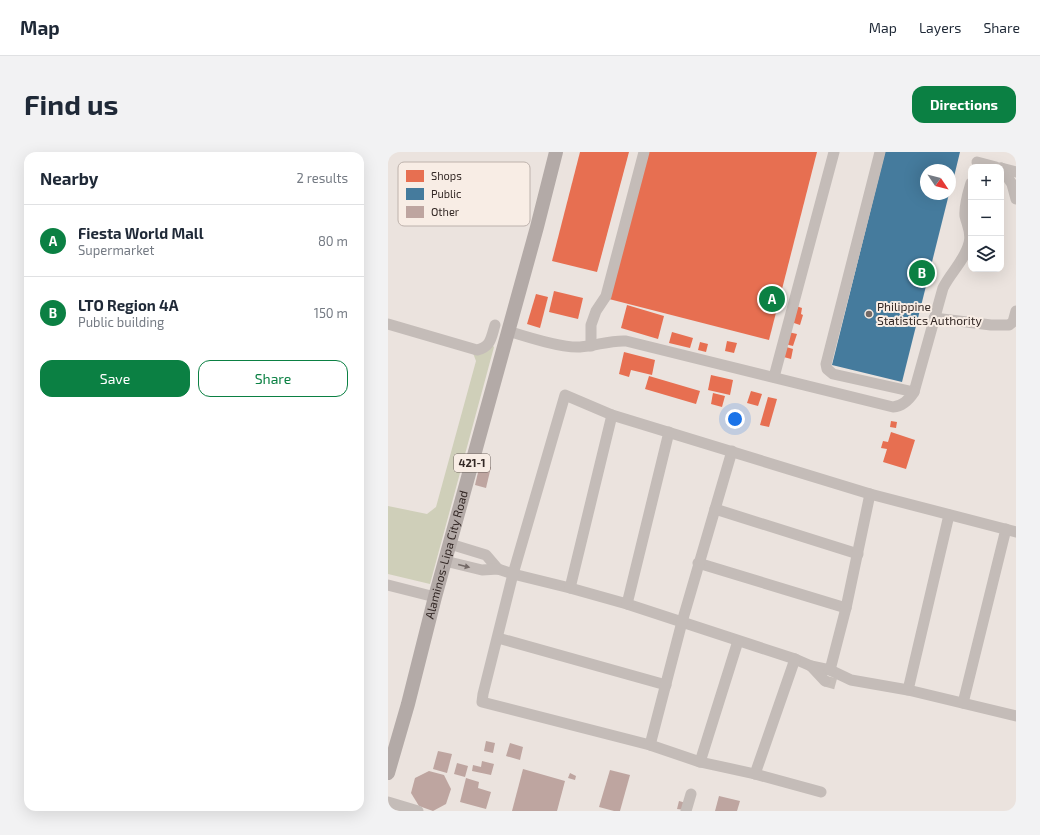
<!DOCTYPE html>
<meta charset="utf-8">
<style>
:root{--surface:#fff;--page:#f2f2f3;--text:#1f2937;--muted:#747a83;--line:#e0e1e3;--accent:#0b8043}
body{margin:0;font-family:"Exo 2",sans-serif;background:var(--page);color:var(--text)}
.controls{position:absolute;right:12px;top:12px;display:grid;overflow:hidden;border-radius:8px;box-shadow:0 4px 16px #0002}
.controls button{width:36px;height:36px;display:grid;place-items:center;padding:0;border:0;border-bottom:1px solid var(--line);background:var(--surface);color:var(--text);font:20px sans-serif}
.compass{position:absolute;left:532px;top:12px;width:36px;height:36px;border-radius:50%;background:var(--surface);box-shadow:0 4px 16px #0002;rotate:125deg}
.you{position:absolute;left:347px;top:267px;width:14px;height:14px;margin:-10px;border:3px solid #fff;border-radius:50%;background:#1a73e8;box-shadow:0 0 0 6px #1a73e833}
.badge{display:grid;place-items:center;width:26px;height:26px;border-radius:50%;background:var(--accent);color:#fff;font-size:13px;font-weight:700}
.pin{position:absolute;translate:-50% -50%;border:2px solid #fff;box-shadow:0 1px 4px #0006}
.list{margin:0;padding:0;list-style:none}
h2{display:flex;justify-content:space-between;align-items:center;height:52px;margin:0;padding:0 16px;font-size:17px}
h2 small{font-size:13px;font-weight:400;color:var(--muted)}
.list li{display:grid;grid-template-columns:26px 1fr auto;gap:12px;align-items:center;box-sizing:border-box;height:72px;padding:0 16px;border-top:1px solid var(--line)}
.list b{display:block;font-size:15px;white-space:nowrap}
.list p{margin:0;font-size:13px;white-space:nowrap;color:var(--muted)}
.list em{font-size:13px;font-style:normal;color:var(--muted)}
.actions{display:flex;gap:8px;padding:12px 16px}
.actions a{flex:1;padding:9px 0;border:1px solid var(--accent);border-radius:12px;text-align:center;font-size:14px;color:var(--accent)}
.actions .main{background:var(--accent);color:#fff}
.icon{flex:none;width:22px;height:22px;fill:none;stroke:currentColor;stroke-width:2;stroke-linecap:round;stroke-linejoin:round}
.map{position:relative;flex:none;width:628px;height:659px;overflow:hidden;border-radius:12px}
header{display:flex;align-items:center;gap:24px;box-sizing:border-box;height:56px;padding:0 20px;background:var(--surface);border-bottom:1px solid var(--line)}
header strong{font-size:19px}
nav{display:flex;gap:22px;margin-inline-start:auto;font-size:14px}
.intro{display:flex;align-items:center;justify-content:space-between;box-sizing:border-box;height:96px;padding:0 24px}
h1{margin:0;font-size:28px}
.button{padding:10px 18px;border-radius:12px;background:var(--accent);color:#fff;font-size:14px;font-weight:700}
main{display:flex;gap:24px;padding:0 24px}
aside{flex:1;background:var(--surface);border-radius:12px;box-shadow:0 4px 16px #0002}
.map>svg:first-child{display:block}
.green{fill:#cfcfb9}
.shops{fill:#e76f51}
.public{fill:#457b9d}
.building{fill:#bea5a0}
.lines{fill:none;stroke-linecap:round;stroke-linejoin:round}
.minor-tunnel{stroke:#c6beb9;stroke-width:11;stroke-dasharray:11 5.5;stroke-linecap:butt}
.minor{stroke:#c4bcb8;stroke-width:11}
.major{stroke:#b3aaa7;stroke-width:14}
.oneway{fill:#756b68}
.poi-dot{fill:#746a66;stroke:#f8ede5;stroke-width:1.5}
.labels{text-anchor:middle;stroke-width:4;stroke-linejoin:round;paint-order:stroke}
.shield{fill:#f8ede5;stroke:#6f645f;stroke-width:1}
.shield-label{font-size:11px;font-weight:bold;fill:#342926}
.poi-label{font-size:12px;fill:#342926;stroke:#f8ede5;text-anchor:start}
.street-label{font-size:12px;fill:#342926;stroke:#f8ede5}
.key{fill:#f8ede5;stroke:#bdb2ac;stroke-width:1}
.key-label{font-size:11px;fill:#342926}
</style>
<header>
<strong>Map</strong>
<nav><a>Map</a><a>Layers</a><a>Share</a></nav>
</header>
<div class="intro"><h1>Find us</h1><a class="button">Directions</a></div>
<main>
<aside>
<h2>Nearby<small>2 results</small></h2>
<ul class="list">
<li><span class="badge">A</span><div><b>Fiesta World Mall</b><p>Supermarket</p></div><em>80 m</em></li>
<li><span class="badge">B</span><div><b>LTO Region 4A</b><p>Public building</p></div><em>150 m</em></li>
</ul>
<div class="actions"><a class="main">Save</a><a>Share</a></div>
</aside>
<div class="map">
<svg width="628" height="659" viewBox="0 0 628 659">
<rect width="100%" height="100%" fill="#ebe3de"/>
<!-- green -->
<polygon class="green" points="104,193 106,195 42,432 0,422 0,354 39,362 48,355 88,209 85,201"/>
<!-- shops -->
<g class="shops">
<polygon points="192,0 241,0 209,120 164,109"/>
<polygon points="259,0 429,0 381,188 221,147"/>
<polygon points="166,139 195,146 190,167 161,160"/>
<polygon points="148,142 160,145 152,176 139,172"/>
<polygon points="239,153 276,164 270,187 233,176"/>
<polygon points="408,154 414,156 413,162 415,163 412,173 403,170"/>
<polygon points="284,180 305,186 302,196 281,191"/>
<polygon points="400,180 409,182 405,194 397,192"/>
<polygon points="339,189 349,191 346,201 337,199"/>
<polygon points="312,190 320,192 318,200 310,198"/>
<polygon points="395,194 405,197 403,207 392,204"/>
<polygon points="236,200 267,208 264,223 243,218 241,225 231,222"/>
<polygon points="323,223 345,228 342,243 320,238"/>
<polygon points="261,224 312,239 308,252 257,237"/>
<polygon points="363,239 374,242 370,254 359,251"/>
<polygon points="325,241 337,244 334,255 323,252"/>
<polygon points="380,245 389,247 381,275 372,273"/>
<polygon points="503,269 509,270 508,276 502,275"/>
<polygon points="503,280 527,288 518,317 495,310 499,297 493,296 495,289 500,290"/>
</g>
<!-- public -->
<polygon class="public" points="497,0 572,0 563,37 562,18 538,18 538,42 561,42 514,230 444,213"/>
<!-- building -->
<g class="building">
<polygon points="92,312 103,315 98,336 87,333"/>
<polygon points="98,589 107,591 105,601 96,599"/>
<polygon points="122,591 135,595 132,608 118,604"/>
<polygon points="50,599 64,602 59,621 45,617"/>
<polygon points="94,609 106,612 103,623 84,619 85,613 93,615"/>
<polygon points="69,611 80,614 77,625 66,622"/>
<polygon points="135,617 177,629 169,659 124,659"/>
<polygon points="222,618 242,623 232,659 226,659 211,655"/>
<polygon points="41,619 56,623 63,637 58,652 45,659 31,654 23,641 27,626"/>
<polygon points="182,621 188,624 187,628 180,626"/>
<polygon points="78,626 91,630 90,636 103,640 98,657 72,650"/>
<polygon points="331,644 352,649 349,659 327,659"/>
<polygon points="291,649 298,651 297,658 289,657"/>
</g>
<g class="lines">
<!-- minor-tunnel -->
<polyline class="minor-tunnel" points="437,529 448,532"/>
<!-- minor -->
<g class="minor">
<path d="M 492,0 L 438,212 L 439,217 L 445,222 L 526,240 L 555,136 C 563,120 577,108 581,91 C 584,81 579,73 577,64 C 576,53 580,41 583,31"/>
<polyline points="589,10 608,15"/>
<polyline points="613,16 624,32 628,47"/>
<polyline points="613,16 628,20"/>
<polyline points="546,166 603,173 621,173 625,170 628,159"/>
<path d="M 0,172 L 89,198 C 103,195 103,186 107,173"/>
<path d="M 120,179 C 139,185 173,196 192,195 C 208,194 222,188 238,189 L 505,255 C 515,254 521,248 526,240"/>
<polyline points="203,194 203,173 208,159 218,144 256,0"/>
<polyline points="386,225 446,0"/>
<polyline points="327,357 470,402"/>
<polyline points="62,392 98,403 110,417"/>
<polyline points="57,409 94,418 110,417 125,422 182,436 239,452 407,507 423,514 442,518 463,528 520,538 628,564"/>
<polyline points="310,411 458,456"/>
<polyline points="0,433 47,445"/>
<polyline points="182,436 224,263"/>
<polyline points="239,452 281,280"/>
<polyline points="110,486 278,533"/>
<polyline points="423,514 437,529"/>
<polyline points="442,518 458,456 482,342"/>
<polyline points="520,538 561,363"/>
<polyline points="575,551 618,377"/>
<polyline points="262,593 294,470 344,299"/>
<polyline points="312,610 350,489"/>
<polyline points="367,622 407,507"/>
<polyline points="433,640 367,622 312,610 262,593 94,550 95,542 125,422 177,243 224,263 482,342 628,380"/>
<polyline points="0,650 30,659"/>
<polyline points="298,659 303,642"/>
</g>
<!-- major -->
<path class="major" id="s1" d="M 0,621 L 20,552 L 47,445 L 149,75 L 168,0"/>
</g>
<!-- one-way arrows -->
<defs><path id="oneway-solid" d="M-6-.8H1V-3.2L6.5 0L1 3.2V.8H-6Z"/></defs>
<use class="oneway" href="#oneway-solid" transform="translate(76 414) rotate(14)"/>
<!-- markers -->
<circle class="poi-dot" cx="481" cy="162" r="4"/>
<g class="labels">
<!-- shield labels -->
<rect class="shield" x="66" y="302" width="36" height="18" rx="3"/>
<g class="shield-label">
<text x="84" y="315">421-1</text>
</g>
<!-- poi labels -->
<g class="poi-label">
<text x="489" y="159">Philippine<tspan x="489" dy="14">Statistics Authority</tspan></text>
</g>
<!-- street labels -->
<g class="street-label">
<text dy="4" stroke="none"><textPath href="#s1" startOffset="226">Alaminos-Lipa City Road</textPath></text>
</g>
</g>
<!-- legend -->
<rect x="10" y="10" width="132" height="64" rx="6" class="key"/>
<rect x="18" y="18" width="18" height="12" fill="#e76f51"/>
<rect x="18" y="36" width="18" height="12" fill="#457b9d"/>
<rect x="18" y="54" width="18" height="12" fill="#bea5a0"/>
<g class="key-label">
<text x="43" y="28">Shops</text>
<text x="43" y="46">Public</text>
<text x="43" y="64">Other</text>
</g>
</svg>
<div class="controls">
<button>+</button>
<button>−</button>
<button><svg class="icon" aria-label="layers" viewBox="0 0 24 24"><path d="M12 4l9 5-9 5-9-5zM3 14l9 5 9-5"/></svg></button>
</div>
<svg class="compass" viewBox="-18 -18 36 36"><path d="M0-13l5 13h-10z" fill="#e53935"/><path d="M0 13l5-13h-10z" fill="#747a83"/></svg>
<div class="you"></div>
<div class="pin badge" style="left:384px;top:147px">A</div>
<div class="pin badge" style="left:534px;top:121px">B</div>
</div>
</main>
